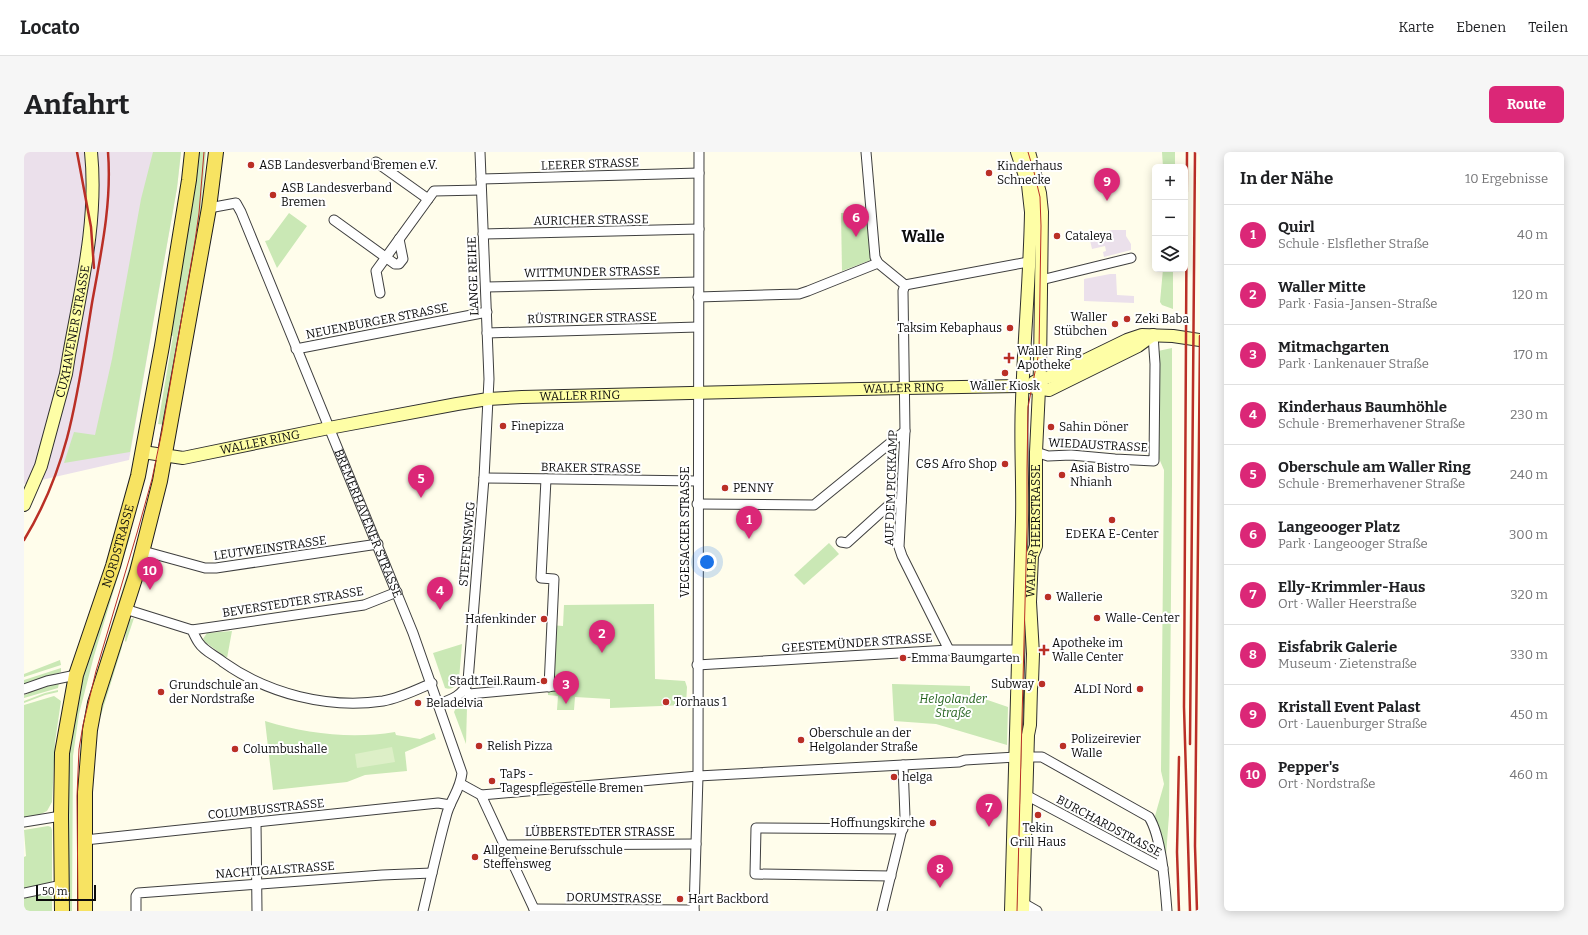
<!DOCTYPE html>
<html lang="de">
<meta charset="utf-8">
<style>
:root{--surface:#fff;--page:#f6f6f6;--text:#202124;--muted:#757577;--line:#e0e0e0;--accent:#db2777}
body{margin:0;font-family:Bitter,serif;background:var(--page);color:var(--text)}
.controls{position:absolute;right:12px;top:12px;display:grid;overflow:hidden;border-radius:6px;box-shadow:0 2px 10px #0003}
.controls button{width:36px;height:36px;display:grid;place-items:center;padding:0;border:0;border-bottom:1px solid var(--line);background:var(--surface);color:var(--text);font:20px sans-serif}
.scale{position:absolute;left:12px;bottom:10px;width:60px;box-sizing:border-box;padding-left:4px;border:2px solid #0c0c0c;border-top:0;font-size:11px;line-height:14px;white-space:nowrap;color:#0c0c0c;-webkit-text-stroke:3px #fff;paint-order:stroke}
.you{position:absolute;left:683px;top:410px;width:14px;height:14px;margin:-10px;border:3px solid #fff;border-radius:50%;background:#1a73e8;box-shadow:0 0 0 6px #1a73e833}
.badge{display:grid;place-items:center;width:26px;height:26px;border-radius:50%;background:var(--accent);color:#fff;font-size:13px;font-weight:700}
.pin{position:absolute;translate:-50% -33px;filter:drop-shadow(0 1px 2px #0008)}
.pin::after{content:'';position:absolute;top:21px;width:14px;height:12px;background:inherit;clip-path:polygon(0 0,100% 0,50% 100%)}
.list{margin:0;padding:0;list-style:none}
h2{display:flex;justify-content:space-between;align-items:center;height:52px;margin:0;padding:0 16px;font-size:17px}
h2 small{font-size:13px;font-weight:400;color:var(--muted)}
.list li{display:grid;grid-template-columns:26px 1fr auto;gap:12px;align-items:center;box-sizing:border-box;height:60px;padding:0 16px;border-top:1px solid var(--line)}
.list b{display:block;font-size:15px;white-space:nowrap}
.list p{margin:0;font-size:13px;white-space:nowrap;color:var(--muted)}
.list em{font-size:13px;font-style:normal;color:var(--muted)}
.icon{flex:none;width:22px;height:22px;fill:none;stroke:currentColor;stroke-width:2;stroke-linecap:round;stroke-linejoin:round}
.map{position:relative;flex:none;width:1176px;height:759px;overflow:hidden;border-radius:6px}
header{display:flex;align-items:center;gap:24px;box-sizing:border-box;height:56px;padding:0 20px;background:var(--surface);border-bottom:1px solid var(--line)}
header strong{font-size:19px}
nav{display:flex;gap:22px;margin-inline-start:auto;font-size:14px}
.intro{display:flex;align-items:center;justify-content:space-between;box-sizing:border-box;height:96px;padding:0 24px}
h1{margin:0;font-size:28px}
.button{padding:10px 18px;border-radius:6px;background:var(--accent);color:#fff;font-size:14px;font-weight:700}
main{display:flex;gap:24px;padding:0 24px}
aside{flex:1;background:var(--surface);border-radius:6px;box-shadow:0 2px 10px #0003}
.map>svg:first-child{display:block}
.industrial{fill:#ebe0eb}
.green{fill:#cae8b5}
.pitch{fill:#ddefc7}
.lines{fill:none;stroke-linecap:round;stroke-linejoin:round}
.street-casing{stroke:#3f3f3f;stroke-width:11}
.secondary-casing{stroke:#2e2e2e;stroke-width:14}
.primary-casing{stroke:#1d1d1d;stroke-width:16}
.street{stroke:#fff;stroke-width:9}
.secondary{stroke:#fefea6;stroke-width:12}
.primary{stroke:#f7e362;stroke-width:14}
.tram{stroke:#ba2f26;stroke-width:1}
.rail{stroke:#ba2f26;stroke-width:2.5}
.poi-dot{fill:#ba2f26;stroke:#fff;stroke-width:1.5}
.labels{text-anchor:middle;stroke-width:4;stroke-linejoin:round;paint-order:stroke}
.street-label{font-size:12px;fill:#0c0c0c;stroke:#fff}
.poi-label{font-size:12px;fill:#0c0c0c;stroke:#fff;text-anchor:start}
.park-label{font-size:12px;font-style:italic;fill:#24621d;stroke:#fff}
.district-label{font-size:16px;font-weight:bold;fill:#0c0c0c;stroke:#fff}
</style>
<header>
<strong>Locato</strong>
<nav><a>Karte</a><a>Ebenen</a><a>Teilen</a></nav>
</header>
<div class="intro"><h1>Anfahrt</h1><a class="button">Route</a></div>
<main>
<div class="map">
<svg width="1176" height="759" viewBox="0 0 1176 759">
<rect width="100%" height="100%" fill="#fffdeb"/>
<!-- industrial -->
<g class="industrial">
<polygon points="0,0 157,0 153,36 105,308 0,332"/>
<polygon points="1088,78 1102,78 1102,84 1107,92 1107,98 1080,105 1079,100 1082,99 1081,94 1068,97 1065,84"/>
<polygon points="1086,122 1092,122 1093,143 1110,144 1110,151 1060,149 1060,127"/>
</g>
<!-- green -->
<g class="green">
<polygon points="129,0 157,0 153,36 106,300 40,311 50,280 71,283 88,207 117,47"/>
<polygon points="173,0 182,0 175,76 141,273 134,272 149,184 146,183"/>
<polygon points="1138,0 1151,0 1151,15 1139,15"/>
<polygon points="265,61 283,74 253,116 241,89 245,88"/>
<polygon points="817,61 844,61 847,108 818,119"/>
<polygon points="1139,117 1149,117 1149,157 1138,153 1136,150"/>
<polygon points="1148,196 1148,332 1145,663 1142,704 1131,664 1140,632 1137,619 1140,318 1134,304 1134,199"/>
<polygon points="104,380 107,381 70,504 55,562 49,604 48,759 46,759 43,714 45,587 55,534"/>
<polygon points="115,384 118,385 82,499 55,720 56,604 62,563 69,533"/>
<polygon points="805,391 815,402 780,433 770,423"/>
<polygon points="630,452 631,527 661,529 663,535 662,553 586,556 586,547 551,545 550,558 533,558 534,544 524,543 526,473 539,474 540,453"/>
<polygon points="110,466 102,490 101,489 102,478 105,468"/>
<polygon points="208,479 203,506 181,490 179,487 183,481"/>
<polygon points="99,482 98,495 77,563 76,562"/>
<path d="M 438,492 L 435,527 C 433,533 428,539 421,536 L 409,501 Z"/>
<polygon points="36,508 37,513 0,525 0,522"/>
<polygon points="37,516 37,520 0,532 0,528"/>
<polygon points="29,531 35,531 34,536 0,546 0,543 4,542 3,539"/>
<polygon points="868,532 946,534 946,542 984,555 983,593 912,572 870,569"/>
<polygon points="34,538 34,540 21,543 0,551 0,549 21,541"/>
<polygon points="30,544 37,549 31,590 28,650 23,659 15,663 0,666 0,553"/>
<polygon points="439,551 443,555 442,592 430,560 433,554"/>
<path d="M 241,569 C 283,582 328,587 371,580 L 372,583 L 396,587 L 410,581 L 412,587 L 381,600 L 383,619 L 341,623 L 323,630 L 249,638 Z"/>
<polygon points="24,674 27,675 28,678 28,759 0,759 0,705 2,704 0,678"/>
</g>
<!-- pitch -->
<polygon class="pitch" points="368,595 371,610 333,616 331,602"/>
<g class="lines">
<defs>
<g id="street">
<polyline points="842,0 851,105 854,111 881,133"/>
<polyline points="352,10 404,47"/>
<polyline points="457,27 675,21"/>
<path id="s1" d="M 185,56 L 212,51 L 217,60 L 389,481 L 438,621 C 436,638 428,645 423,661 C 414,693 407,726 399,759"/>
<polyline points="310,68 371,112 375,112 379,107 375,87"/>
<polyline points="459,82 675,77"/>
<polyline points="1017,128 1107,106"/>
<polyline points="881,133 879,139 881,279 875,395 878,404 925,498"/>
<polyline points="881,133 1004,110"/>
<polyline points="462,135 674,130"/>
<polyline points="356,141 352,119 410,39 457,38"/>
<polyline points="674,145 775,142 784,139 854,111"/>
<polyline points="463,181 674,175"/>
<polyline points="272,197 463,160"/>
<polyline points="1012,300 1024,304 1047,303 1091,307 1130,309 1131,212 1129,183"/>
<polyline points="460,326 673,329"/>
<polyline points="522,327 517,426 530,427 525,535"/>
<polyline points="673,352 790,353 881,279"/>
<polyline points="817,390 823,391 865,353 877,350"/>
<polyline points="119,399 181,416 192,416 354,392"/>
<path d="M 101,457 L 168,478 C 170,482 172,487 175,491 C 180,499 192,504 199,510 C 244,542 304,557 359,549 C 376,546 392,538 408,531"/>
<polyline points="168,478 340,453 373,440"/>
<polyline points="673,513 925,498 995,498"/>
<polyline points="0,537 23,529 52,523"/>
<polyline points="441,538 445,542 531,534"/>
<path d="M 414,552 C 427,548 440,543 444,529 L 460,326 L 465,227 L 456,0"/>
<path d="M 1003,605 L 1018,605 L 1125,665 C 1138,686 1141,734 1143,759"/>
<polyline points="437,632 457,643 511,759"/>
<polyline points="457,643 674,624 935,610 941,608 992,605"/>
<polyline points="1002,643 1139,716"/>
<polyline points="0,670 37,664"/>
<polyline points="232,670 233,759"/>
<polyline points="61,688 414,651 426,653"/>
<polyline points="481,693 672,692"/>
<polyline points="867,724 731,722 732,676 879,677"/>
<polyline points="0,741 38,733"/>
<polyline points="999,751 1013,759"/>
<polyline points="510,757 670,758"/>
<polyline points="112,759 112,744 114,741 358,723 408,721"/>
<polyline points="670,759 674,624 675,0"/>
<polyline points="858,759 881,665 879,613"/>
</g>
<g id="secondary">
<polyline points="1010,230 1031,223 1103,188 1118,183 1149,184 1176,188"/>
<path id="s2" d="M 119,300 L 159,306 L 305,276 L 433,252 L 464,247 L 498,245 L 881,236 L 999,234 L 1025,238 L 1114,194 L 1129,183"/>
<path id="s3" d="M 0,353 L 17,314 L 42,222 L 45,203 C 57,136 74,68 67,0"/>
<path d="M 987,759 L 998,368 C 999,328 996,289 998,249 C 1000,186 1006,123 1007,60 L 1004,33 L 993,0"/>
<path id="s4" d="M 999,759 L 1004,583 L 1006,573 L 1007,536 L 1008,530 L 1009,502 L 1006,450 L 1008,404 L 1012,394 L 1012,300 L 1016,216 L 1018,60 L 1016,41 L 1005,0"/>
</g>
<g id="primary">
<path id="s5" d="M 38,759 L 37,664 L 38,601 L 52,523 L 89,414 L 114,324 L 138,194 L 165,28 L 168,0"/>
<polyline points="61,759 61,640 66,578 71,551 113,420 136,329 185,56 192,0"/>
</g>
</defs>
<!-- street casing -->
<use href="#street" class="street-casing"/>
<!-- secondary casing -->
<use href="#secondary" class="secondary-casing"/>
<!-- primary casing -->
<use href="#primary" class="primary-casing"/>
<!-- street -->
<use href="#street" class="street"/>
<!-- secondary -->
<use href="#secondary" class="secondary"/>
<!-- primary -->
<use href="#primary" class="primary"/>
<!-- tram -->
<g class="tram">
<polyline points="54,759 53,644 55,597 59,573 72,519 113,381 128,327 138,279 171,89 175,61 180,0"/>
<polyline points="993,759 1003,375 1003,317 1004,255 1015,200 1017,74 1016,45 1010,20 1004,0"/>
</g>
<!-- rail -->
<g class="rail">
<polyline points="53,0 67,75 70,116"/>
<polyline points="1163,0 1160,555 1166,759"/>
<path d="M 0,388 C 47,311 54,237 68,151 C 77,101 88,51 84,0"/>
<polyline points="1166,592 1171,0"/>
<polyline points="1155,605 1153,700 1155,759"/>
<polyline points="1173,759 1171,694 1176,184"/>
</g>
</g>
<!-- markers -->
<g class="poi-dot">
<circle cx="227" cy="13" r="4"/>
<circle cx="965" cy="21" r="4"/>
<circle cx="249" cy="43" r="4"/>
<circle cx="1033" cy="84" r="4"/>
<circle cx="1103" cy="167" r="4"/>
<circle cx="1091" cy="172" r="4"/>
<circle cx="986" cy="176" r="4"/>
<path d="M983 200h4v4h4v4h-4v4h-4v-4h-4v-4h4z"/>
<circle cx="981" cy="221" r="4"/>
<circle cx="479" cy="274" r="4"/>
<circle cx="1027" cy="275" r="4"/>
<circle cx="981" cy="312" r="4"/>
<circle cx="1038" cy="323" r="4"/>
<circle cx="701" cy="336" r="4"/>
<circle cx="1088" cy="368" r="4"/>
<circle cx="1024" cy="445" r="4"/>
<circle cx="1073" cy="466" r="4"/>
<circle cx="520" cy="467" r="4"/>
<path d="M1018 492h4v4h4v4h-4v4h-4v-4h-4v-4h4z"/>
<circle cx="879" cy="506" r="4"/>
<circle cx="520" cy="529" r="4"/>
<circle cx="1018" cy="532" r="4"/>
<circle cx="1116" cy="537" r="4"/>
<circle cx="137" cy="540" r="4"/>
<circle cx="642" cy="550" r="4"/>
<circle cx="394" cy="551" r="4"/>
<circle cx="777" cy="588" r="4"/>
<circle cx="455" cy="594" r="4"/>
<circle cx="1039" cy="594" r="4"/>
<circle cx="211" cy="597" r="4"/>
<circle cx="870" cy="625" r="4"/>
<circle cx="468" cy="629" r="4"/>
<circle cx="1014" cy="663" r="4"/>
<circle cx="909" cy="671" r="4"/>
<circle cx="451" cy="705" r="4"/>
<circle cx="656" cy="747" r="4"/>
</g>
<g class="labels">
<!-- street labels -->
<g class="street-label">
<text transform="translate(566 12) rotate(-2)" y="4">LEERER STRASSE</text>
<text transform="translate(567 68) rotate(-1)" y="4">AURICHER STRASSE</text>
<text transform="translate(568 120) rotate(-1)" y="4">WITTMUNDER STRASSE</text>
<text transform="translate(449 124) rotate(-92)" y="4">LANGE REIHE</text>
<text transform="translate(568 166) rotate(-1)" y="4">RÜSTRINGER STRASSE</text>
<text transform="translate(353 169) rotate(-11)" y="4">NEUENBURGER STRASSE</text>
<text dy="4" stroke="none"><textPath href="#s3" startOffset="181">CUXHAVENER STRASSE</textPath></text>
<text dy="4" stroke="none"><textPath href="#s2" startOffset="767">WALLER RING</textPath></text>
<text dy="4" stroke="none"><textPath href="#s2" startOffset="443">WALLER RING</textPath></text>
<text dy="4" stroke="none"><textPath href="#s2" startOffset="119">WALLER RING</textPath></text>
<text transform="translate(1074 293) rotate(3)" y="4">WIEDAUSTRASSE</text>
<text transform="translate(567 316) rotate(1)" y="4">BRAKER STRASSE</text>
<text transform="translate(867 336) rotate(-88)" y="4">AUF DEM PICKKAMP</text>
<text dy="4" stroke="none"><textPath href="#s1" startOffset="374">BREMERHAVENER STRASSE</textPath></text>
<text dy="4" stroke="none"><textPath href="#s4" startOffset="381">WALLER HEERSTRASSE</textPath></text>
<text transform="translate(661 380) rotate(-90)" y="4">VEGESACKER STRASSE</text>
<text transform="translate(443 392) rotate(-85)" y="4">STEFFENSWEG</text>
<text dy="4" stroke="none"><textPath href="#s5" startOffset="373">NORDSTRASSE</textPath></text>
<text transform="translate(246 396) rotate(-8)" y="4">LEUTWEINSTRASSE</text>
<text transform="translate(269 450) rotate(-9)" y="4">BEVERSTEDTER STRASSE</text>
<text transform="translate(833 491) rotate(-4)" y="4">GEESTEMÜNDER STRASSE</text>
<text transform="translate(242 657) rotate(-6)" y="4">COLUMBUSSTRASSE</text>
<text transform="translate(1085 674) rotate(28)" y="4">BURCHARDSTRASSE</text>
<text x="576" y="684">LÜBBERSTEDTER STRASSE</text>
<text transform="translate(251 718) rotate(-4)" y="4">NACHTIGALSTRASSE</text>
<text transform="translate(590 746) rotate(1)" y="4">DORUMSTRASSE</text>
</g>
<!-- poi labels -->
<g class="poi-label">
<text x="235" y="17">ASB Landesverband Bremen e.V.</text>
<text x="973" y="18">Kinderhaus<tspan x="973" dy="14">Schnecke</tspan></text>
<text x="257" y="40">ASB Landesverband<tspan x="257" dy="14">Bremen</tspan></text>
<text x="1041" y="88">Cataleya</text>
<text x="1083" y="169" text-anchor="end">Waller<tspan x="1083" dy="14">Stübchen</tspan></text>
<text x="1111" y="171">Zeki Baba</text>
<text x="978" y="180" text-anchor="end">Taksim Kebaphaus</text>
<text x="993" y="203">Waller Ring<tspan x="993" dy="14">Apotheke</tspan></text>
<text x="981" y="238" text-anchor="middle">Waller Kiosk</text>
<text x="487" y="278">Finepizza</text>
<text x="1035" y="279">Sahin Döner</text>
<text x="973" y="316" text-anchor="end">C&amp;S Afro Shop</text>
<text x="1046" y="320">Asia Bistro<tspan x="1046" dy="14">Nhianh</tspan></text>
<text x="709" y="340">PENNY</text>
<text x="1088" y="386" text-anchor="middle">EDEKA E-Center</text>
<text x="1032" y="449">Wallerie</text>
<text x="1081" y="470">Walle-Center</text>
<text x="512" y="471" text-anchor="end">Hafenkinder</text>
<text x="1028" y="495">Apotheke im<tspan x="1028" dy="14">Walle Center</tspan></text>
<text x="887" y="510">Emma Baumgarten</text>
<text x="512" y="533" text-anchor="end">Stadt.Teil.Raum</text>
<text x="1010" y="536" text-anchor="end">Subway</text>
<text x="145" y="537">Grundschule an<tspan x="145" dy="14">der Nordstraße</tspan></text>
<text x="1108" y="541" text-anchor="end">ALDI Nord</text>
<text x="650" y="554">Torhaus 1</text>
<text x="402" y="555">Beladelvia</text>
<text x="785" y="585">Oberschule an der<tspan x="785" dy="14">Helgolander Straße</tspan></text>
<text x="1047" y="591">Polizeirevier<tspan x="1047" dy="14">Walle</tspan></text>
<text x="463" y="598">Relish Pizza</text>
<text x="219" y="601">Columbushalle</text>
<text x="476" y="626">TaPs -<tspan x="476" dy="14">Tagespflegestelle Bremen</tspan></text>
<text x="878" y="629">helga</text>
<text x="901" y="675" text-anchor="end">Hoffnungskirche</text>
<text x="1014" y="680" text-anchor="middle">Tekin<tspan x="1014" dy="14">Grill Haus</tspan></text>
<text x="459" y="702">Allgemeine Berufsschule<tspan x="459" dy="14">Steffensweg</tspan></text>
<text x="664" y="751">Hart Backbord</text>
</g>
<!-- park labels -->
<g class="park-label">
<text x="929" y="551">Helgolander<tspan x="929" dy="14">Straße</tspan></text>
</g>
<!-- district labels -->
<g class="district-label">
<text x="899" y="90">Walle</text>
</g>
</g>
</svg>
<div class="controls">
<button>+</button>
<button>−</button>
<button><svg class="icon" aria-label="layers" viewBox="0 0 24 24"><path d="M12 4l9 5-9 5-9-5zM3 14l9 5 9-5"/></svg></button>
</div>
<div class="scale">50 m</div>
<div class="you"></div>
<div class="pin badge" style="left:725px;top:387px">1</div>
<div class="pin badge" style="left:578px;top:501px">2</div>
<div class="pin badge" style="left:542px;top:552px">3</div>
<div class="pin badge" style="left:416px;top:458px">4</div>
<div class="pin badge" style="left:397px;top:346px">5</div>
<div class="pin badge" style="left:832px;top:85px">6</div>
<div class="pin badge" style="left:965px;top:675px">7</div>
<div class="pin badge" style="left:916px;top:736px">8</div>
<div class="pin badge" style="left:1083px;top:49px">9</div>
<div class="pin badge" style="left:126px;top:438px">10</div>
</div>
<aside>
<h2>In der Nähe<small>10 Ergebnisse</small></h2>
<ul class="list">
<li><span class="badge">1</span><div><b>Quirl</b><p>Schule · Elsflether Straße</p></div><em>40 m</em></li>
<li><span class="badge">2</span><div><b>Waller Mitte</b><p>Park · Fasia-Jansen-Straße</p></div><em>120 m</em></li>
<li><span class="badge">3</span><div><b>Mitmachgarten</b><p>Park · Lankenauer Straße</p></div><em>170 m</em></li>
<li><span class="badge">4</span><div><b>Kinderhaus Baumhöhle</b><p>Schule · Bremerhavener Straße</p></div><em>230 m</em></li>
<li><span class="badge">5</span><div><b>Oberschule am Waller Ring</b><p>Schule · Bremerhavener Straße</p></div><em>240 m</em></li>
<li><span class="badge">6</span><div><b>Langeooger Platz</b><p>Park · Langeooger Straße</p></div><em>300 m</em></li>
<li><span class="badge">7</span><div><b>Elly-Krimmler-Haus</b><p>Ort · Waller Heerstraße</p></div><em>320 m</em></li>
<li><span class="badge">8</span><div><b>Eisfabrik Galerie</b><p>Museum · Zietenstraße</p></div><em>330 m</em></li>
<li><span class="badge">9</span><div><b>Kristall Event Palast</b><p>Ort · Lauenburger Straße</p></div><em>450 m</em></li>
<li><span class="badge">10</span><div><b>Pepper's</b><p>Ort · Nordstraße</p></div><em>460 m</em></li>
</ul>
</aside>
</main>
